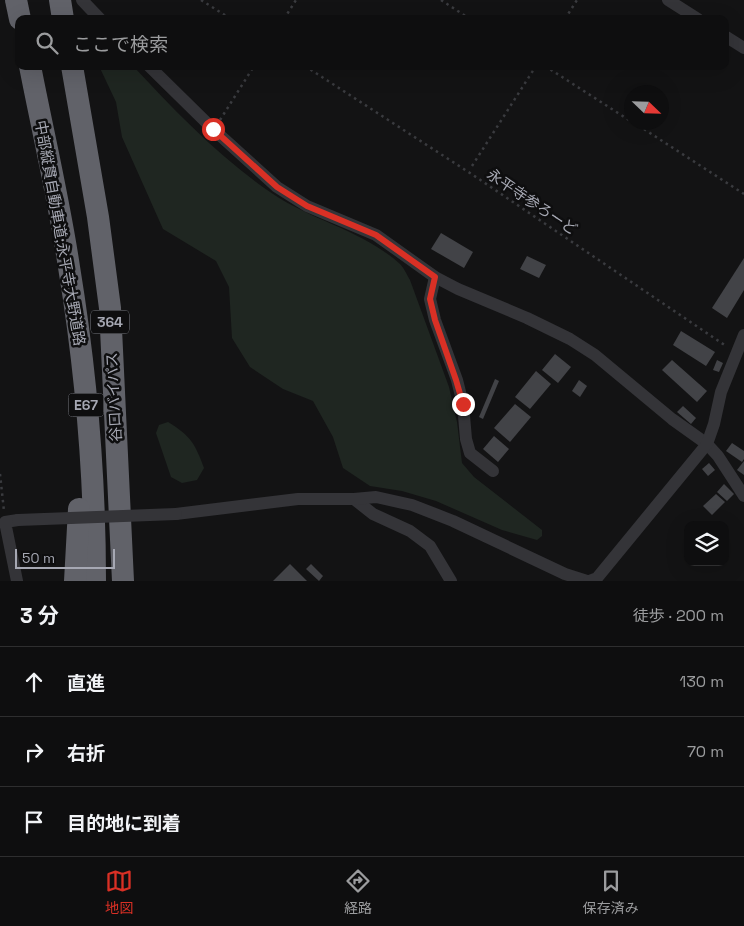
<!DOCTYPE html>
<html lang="ja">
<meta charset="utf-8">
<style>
:root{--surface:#0e0e0f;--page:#171718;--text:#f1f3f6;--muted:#9b9c9e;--line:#2e2e2f;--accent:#d93025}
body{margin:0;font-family:"Space Grotesk","Noto Sans JP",sans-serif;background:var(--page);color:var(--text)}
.controls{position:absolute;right:15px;bottom:15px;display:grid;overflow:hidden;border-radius:10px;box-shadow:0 5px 20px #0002}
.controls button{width:45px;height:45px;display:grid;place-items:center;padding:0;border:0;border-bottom:1px solid var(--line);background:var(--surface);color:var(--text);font:25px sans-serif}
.compass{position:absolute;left:624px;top:85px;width:45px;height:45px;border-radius:50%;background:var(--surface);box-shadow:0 5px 20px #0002;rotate:113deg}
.scale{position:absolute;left:15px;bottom:12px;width:100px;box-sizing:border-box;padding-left:5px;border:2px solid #a6a8b3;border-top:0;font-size:14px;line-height:18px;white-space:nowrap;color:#a6a8b3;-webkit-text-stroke:4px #0e0e0f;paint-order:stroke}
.stop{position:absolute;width:15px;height:15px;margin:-11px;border:4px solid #d93025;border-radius:50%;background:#fff}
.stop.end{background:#d93025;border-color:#fff;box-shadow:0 1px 5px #0008}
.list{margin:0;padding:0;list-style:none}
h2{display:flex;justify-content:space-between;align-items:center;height:65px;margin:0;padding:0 20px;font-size:21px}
h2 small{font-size:16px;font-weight:400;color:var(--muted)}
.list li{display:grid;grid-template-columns:32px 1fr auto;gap:15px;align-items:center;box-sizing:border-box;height:70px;padding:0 20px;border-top:1px solid var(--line)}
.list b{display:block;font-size:19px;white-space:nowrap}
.list em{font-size:16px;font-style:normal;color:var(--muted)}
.icon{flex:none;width:28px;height:28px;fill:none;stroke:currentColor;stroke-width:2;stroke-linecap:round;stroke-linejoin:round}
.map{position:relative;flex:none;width:744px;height:581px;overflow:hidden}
.search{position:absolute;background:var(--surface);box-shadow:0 5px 20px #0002;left:15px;right:15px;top:15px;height:55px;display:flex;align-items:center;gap:12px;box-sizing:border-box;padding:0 18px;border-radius:10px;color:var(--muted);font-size:19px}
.sheet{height:275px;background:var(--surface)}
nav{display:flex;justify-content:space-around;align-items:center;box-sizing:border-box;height:70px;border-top:1px solid var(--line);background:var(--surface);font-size:14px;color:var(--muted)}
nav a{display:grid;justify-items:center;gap:2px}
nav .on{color:var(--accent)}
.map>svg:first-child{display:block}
.green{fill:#1f2621}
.building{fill:#424347}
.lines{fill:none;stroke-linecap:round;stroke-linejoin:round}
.path{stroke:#3a3b3f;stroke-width:2.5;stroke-dasharray:2.5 4;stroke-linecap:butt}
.street{stroke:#343438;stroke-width:12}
.highway{stroke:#616269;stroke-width:22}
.street-bridge{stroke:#343438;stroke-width:12}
.route{stroke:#d93025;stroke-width:6}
.labels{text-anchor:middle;stroke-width:5;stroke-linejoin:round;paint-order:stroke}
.shield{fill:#0e0e0f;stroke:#787a82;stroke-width:1}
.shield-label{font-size:14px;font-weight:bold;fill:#a6a8b3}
.street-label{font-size:15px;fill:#a6a8b3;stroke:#0e0e0f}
</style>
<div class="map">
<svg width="744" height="581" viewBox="0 0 744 581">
<rect width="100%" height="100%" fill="#131314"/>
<!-- green -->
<g class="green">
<path d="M 99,66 L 133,66 C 176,112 221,159 273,194 C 313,221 364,231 400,264 C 404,268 407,275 410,280 L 449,387 L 457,422 L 462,463 L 474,477 L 542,530 L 542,536 L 537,540 L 502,530 L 436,501 L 402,491 L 370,486 L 343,468 L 333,437 L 313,401 L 283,389 L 250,367 L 232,338 L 229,287 L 216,261 L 163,229 L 122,137 L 116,102 Z"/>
<path d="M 168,422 C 191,436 195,444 204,468 L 197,480 L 182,483 L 171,477 L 156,433 L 159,425 Z"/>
</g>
<!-- building -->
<g class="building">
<polygon points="441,233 473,252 464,268 431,249"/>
<polygon points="527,256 546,265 539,278 520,269"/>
<polygon points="744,258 744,290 727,318 712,308"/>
<polygon points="681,331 715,352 706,366 673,345"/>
<polygon points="555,354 571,367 558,383 542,370"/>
<polygon points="672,360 707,391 697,402 662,370"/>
<polygon points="717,360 723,363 719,372 713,370"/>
<polygon points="536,371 551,384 530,409 515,397"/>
<polygon points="495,379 499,381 483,419 479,417"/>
<polygon points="579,380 587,386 580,397 572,391"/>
<polygon points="515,404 531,417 510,442 494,428"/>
<polygon points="683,406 696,418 691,424 677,412"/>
<polygon points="494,436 509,449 498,462 483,449"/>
<polygon points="732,443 744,451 744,459 742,462 726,451"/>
<polygon points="744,461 744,475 737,470"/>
<polygon points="709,463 715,470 708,476 702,469"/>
<polygon points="724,484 734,494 727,501 717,492"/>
<polygon points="716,494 725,502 712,515 703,506"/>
<polygon points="290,564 307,581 273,581"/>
<polygon points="311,564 323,576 319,581 306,569"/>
</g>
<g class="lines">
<!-- path -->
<g class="path">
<polyline points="201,0 231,19"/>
<polyline points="441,0 470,19"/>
<polyline points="284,19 296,0"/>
<polyline points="565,19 577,0"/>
<polyline points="305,66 473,175 726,346"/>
<polyline points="545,66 632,122"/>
<polyline points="220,120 254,66"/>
<polyline points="633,122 744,194"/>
<polyline points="472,166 536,66"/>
<polyline points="0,474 4,511"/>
</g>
<!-- street -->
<g class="street">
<polyline points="82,0 100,19"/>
<polyline points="668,0 698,19"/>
<polyline points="725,36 744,48"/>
<polyline points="149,66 213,129 277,187 307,206 376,235 435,277 458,289 527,318 570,339 595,355 672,419 707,444 718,456 744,496"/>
<polyline points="435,277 430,299 435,320 457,380 463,404 466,439 470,453 493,471"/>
<polyline points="354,499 373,514 410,531 430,546 451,581"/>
<polyline points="176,514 298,499 354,499 376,497 412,505 453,521 565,574 587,581"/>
<polyline points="17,581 5,522 18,520"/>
<polyline points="589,581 597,578 707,444 714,424 721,392 744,335"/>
</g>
<!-- highway -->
<g class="highway">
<polyline points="16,0 20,19"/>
<polyline points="60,0 63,19"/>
<path d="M 30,66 C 43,133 59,200 69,267 C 86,371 95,476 95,581"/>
<polyline points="72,66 98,217 110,308 123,581"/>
<polyline points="75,581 79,509"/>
</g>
<!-- street-bridge -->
<polyline class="street-bridge" points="18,520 176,514"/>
</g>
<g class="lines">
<!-- route -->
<polyline class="route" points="213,129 277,187 307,206 376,235 435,277 430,299 435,320 456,380 463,404"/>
</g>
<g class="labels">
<!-- shield labels -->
<g class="shield">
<rect x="91" y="310.5" width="38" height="23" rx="4"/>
<rect x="68.5" y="393.5" width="35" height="23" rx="4"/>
</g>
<g class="shield-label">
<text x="110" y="327">364</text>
<text x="86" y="410">E67</text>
</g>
<!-- street labels -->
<g class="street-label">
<text transform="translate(532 202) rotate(34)" y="5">永平寺参ろーど</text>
<text transform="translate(60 233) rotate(80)" y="5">中部縦貫自動車道;永平寺大野道路</text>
<text transform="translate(114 397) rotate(-93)" y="5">谷口バイパス</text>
</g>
</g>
</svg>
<div class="controls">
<button><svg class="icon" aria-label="layers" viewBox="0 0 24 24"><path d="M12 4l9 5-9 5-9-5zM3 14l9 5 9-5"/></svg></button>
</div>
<svg class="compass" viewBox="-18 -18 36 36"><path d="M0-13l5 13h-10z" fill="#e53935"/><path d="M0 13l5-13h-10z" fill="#9b9c9e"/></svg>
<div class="scale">50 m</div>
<div class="stop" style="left:213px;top:129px"></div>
<div class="stop end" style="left:463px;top:404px"></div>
<div class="search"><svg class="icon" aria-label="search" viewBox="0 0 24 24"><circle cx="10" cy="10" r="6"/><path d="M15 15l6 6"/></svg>ここで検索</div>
</div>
<section class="sheet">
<h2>3 分<small>徒歩 · 200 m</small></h2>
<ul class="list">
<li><svg class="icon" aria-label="ahead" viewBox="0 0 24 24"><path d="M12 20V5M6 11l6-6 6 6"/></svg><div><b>直進</b></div><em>130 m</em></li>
<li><svg class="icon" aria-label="right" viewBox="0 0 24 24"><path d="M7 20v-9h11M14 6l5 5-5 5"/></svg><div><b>右折</b></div><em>70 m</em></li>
<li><svg class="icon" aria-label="arrive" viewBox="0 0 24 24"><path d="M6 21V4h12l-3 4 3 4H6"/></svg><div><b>目的地に到着</b></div></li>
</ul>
</section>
<nav>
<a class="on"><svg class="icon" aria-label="map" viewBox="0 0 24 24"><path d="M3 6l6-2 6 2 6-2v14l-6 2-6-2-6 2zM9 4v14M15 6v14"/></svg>地図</a>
<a><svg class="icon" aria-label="directions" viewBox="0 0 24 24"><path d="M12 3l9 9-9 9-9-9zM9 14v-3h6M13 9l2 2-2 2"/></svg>経路</a>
<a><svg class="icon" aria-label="saved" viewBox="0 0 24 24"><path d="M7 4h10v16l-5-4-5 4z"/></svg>保存済み</a>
</nav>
